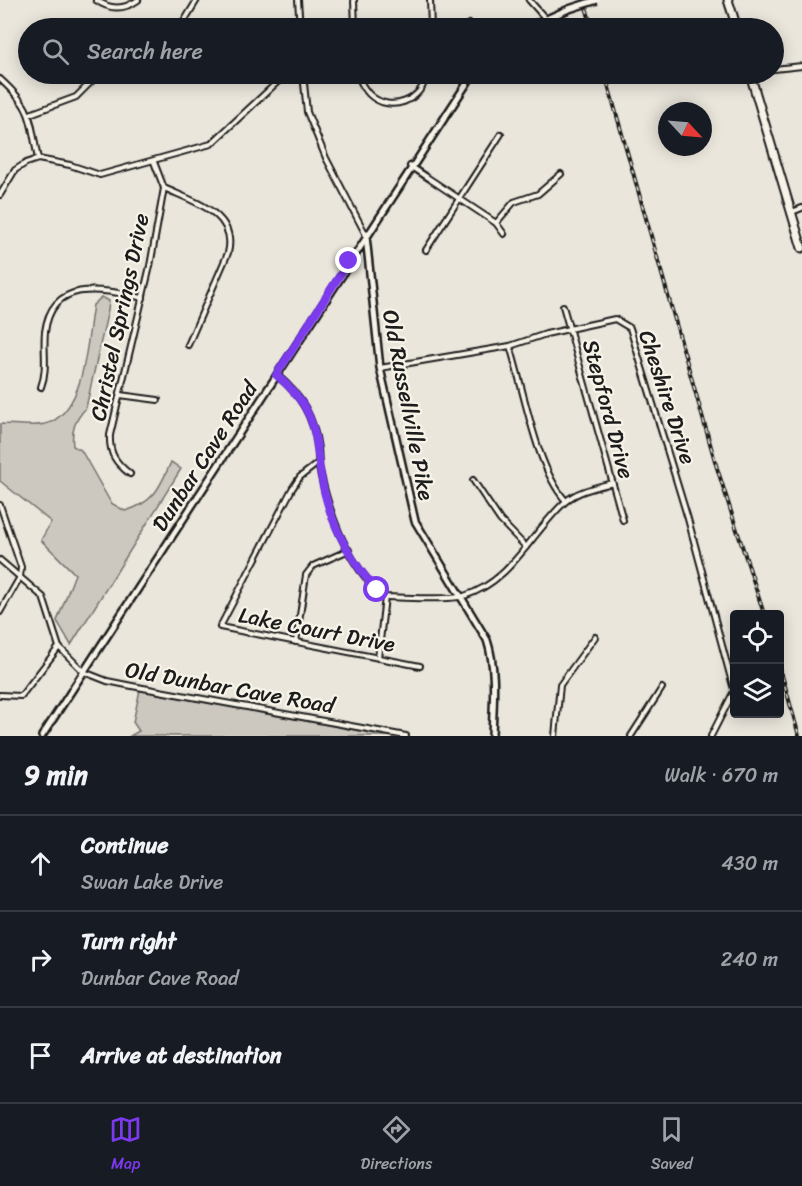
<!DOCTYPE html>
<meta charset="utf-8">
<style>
:root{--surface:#171b24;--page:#20242c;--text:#f1f3f6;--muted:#9ea1a6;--line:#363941;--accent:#7c3aed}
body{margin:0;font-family:Sriracha,sans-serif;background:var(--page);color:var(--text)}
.controls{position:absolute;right:18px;bottom:18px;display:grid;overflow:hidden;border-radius:6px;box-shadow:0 3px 15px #0003}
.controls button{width:54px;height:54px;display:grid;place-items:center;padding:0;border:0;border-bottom:2px solid var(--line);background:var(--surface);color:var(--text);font:30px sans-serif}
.compass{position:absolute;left:658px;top:102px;width:54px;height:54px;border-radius:50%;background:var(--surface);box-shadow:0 3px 15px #0003;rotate:116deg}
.stop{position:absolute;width:18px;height:18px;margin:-14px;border:4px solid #7c3aed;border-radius:50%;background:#fff}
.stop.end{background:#7c3aed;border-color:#fff;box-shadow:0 2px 6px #0008}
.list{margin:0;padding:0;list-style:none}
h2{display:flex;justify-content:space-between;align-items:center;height:78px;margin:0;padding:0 24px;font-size:26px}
h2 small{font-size:20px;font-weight:400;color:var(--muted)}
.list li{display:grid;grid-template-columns:39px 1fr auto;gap:18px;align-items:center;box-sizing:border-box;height:96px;padding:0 24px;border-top:2px solid var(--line)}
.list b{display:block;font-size:22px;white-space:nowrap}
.list p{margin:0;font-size:20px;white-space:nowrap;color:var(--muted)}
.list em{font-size:20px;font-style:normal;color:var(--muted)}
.icon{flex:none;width:33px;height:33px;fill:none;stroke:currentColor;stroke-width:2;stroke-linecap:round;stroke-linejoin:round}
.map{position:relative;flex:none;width:802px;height:736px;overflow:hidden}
.search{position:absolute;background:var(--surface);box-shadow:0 3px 15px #0003;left:18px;right:18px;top:18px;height:66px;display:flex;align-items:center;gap:15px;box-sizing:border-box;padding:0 21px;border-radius:33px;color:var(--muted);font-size:22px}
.sheet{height:366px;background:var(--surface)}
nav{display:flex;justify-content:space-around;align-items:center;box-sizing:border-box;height:84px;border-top:2px solid var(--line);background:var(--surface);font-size:16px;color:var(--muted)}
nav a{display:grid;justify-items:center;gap:3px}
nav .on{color:var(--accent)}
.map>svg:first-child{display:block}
.green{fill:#ccc8c0;stroke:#74726e;stroke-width:1.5}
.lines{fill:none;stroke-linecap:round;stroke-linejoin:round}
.street-casing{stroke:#1c1c1c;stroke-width:8}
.secondary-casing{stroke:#1c1c1c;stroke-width:10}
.highway-casing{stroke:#1c1c1c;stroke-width:11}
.street{stroke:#f7f3e8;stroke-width:4}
.secondary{stroke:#f7f3e8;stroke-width:5}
.highway{stroke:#f7f3e8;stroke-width:7}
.rail-casing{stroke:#1c1c1c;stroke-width:4}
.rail{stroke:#f7f3e8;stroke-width:1.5;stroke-dasharray:4.5;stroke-linecap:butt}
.secondary-bridge-casing{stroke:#1c1c1c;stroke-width:10;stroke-linecap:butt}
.secondary-bridge{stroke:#f7f3e8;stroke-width:5}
.route{stroke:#7c3aed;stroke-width:8}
.labels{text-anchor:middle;stroke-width:4.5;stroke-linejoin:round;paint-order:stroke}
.street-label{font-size:22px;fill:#1c1c1c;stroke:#f7f3e8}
</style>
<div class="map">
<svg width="802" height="736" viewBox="0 0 802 736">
<rect width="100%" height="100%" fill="#eae6dc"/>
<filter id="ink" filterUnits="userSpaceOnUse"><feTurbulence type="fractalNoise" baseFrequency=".0167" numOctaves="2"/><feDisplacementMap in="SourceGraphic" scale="12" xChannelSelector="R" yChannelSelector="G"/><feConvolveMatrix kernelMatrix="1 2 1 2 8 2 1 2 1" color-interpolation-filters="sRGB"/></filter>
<g filter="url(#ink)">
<!-- green -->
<g class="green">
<path d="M 102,297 L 109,301 L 108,310 L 86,408 C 75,420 71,430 73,446 L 81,450 L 111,503 L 125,511 C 154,503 160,487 171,462 L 181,469 L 71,645 L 57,621 L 75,574 L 41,540 L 51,522 L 0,481 L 0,424 C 14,424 39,428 51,422 C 86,405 87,339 93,305 Z"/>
<polygon points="140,690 175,697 389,736 130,736 139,731 133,722"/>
</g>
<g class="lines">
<defs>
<g id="street">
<path d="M 96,0 C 110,10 124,10 138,0"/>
<polyline points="298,0 300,28"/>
<polyline points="354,0 355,28"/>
<polyline points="430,0 431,28"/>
<polyline points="529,0 545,18"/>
<polyline points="180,28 197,0"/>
<polyline points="461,28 469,24"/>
<polyline points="774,69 802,66"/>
<polyline points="303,74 307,112 326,158 366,235"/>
<path d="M 357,74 C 360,81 363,88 369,94 C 389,114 424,101 426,74"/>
<path d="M 0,79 C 34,110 29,116 38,159"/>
<polyline points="30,114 76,97 99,74"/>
<polyline points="410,166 496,223 504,234"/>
<path d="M 164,188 C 192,201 238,213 228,253 L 188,345"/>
<polyline points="0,195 15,170 26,163 38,159 70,165 100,175 211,144 286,74"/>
<polyline points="792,212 802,208"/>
<polyline points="496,223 514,202 538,194 561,174"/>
<polyline points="426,250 501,134"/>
<polyline points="563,306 623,520"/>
<path d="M 510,346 C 524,390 536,468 566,501"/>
<polyline points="380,368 510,346 546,334 615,319 630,328 688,519 734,690"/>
<path d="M 277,375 C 301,395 314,417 318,449 C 319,455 318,461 319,467 C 329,513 347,567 385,597 C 404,597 447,601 464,596 C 511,582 531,533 565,502 C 577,491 597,487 612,483"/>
<path d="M 41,387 C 48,369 43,351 45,332 C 52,276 105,290 143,298"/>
<polyline points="120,395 158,400"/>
<polyline points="318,463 300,477 292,489 220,627 420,666"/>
<path d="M 130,474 C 116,463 109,454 110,435 L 150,266 L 164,188 L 154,162"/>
<polyline points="473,480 500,520 526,547"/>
<polyline points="0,505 21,567 20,577 0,612"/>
<polyline points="0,560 43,597 59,647 84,672 107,681 132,686 406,736"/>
<polyline points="296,642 306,575 313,566 349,550"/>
<polyline points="378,658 385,597"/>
<polyline points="0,695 21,696 59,647"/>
<polyline points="555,736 560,685 595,637"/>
<polyline points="631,736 662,688"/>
<polyline points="711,736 734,691"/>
</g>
<g id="secondary">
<polyline points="526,28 569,9"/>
<path d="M 366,236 L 380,368 L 415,521 L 487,640 C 497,670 493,705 492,736"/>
<polyline points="42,736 473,74"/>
</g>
<g id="highway">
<polyline points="728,0 737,28"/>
<polyline points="750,74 802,248"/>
</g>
</defs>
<!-- street casing -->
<use href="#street" class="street-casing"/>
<!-- secondary casing -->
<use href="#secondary" class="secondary-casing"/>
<!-- highway casing -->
<use href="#highway" class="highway-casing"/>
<!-- street -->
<use href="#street" class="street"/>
<!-- secondary -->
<use href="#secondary" class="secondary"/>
<!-- highway -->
<use href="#highway" class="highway"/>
<defs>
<g id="rail">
<polyline points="584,0 592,28"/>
<polyline points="605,74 717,468 764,614"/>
<polyline points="780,668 799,736"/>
</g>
</defs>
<!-- rail casing -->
<use href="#rail" class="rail-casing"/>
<!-- rail -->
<use href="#rail" class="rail"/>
<defs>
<polyline id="secondary-bridge" points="569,9 597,0"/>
</defs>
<!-- secondary-bridge casing -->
<use href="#secondary-bridge" class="secondary-bridge-casing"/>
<!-- secondary-bridge -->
<use href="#secondary-bridge" class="secondary-bridge"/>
</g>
</g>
<g class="lines" filter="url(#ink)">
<!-- route -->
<path class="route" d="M 349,261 L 276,375 C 328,418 310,446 327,502 C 336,533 355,567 377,590"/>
</g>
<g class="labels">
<!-- street labels -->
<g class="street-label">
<text transform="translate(119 317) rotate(-78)" y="8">Christel Springs Drive</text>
<text transform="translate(668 397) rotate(72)" y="8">Cheshire Drive</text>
<text transform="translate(409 405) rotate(79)" y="8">Old Russellville Pike</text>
<text transform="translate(609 409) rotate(75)" y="8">Stepford Drive</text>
<text transform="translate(204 456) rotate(-57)" y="8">Dunbar Cave Road</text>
<text transform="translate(317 629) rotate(11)" y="8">Lake Court Drive</text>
<text transform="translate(230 687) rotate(10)" y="8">Old Dunbar Cave Road</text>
</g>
</g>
</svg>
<div class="controls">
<button><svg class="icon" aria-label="locate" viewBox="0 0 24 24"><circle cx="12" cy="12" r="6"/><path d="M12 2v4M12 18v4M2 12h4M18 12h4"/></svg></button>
<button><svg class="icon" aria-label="layers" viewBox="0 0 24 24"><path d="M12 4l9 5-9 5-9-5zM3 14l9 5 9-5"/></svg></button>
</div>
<svg class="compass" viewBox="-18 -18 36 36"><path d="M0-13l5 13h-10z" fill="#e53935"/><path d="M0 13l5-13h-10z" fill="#9ea1a6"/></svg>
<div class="stop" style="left:377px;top:590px"></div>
<div class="stop end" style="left:349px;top:261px"></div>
<div class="search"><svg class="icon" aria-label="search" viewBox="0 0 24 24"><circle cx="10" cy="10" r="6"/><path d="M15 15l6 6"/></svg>Search here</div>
</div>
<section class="sheet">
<h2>9 min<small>Walk · 670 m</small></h2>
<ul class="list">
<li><svg class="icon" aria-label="ahead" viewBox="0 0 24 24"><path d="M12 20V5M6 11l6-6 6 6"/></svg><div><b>Continue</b><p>Swan Lake Drive</p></div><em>430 m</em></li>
<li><svg class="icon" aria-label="right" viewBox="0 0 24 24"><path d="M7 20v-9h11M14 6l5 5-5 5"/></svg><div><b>Turn right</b><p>Dunbar Cave Road</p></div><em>240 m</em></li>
<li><svg class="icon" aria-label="arrive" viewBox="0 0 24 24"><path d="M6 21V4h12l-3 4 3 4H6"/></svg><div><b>Arrive at destination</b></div></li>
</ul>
</section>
<nav>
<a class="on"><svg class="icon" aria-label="map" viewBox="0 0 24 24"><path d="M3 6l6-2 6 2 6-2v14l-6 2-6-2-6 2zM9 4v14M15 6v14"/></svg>Map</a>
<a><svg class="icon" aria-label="directions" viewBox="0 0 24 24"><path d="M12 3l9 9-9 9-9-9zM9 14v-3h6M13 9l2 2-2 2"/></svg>Directions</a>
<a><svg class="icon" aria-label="saved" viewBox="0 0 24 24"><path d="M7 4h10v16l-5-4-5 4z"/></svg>Saved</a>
</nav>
